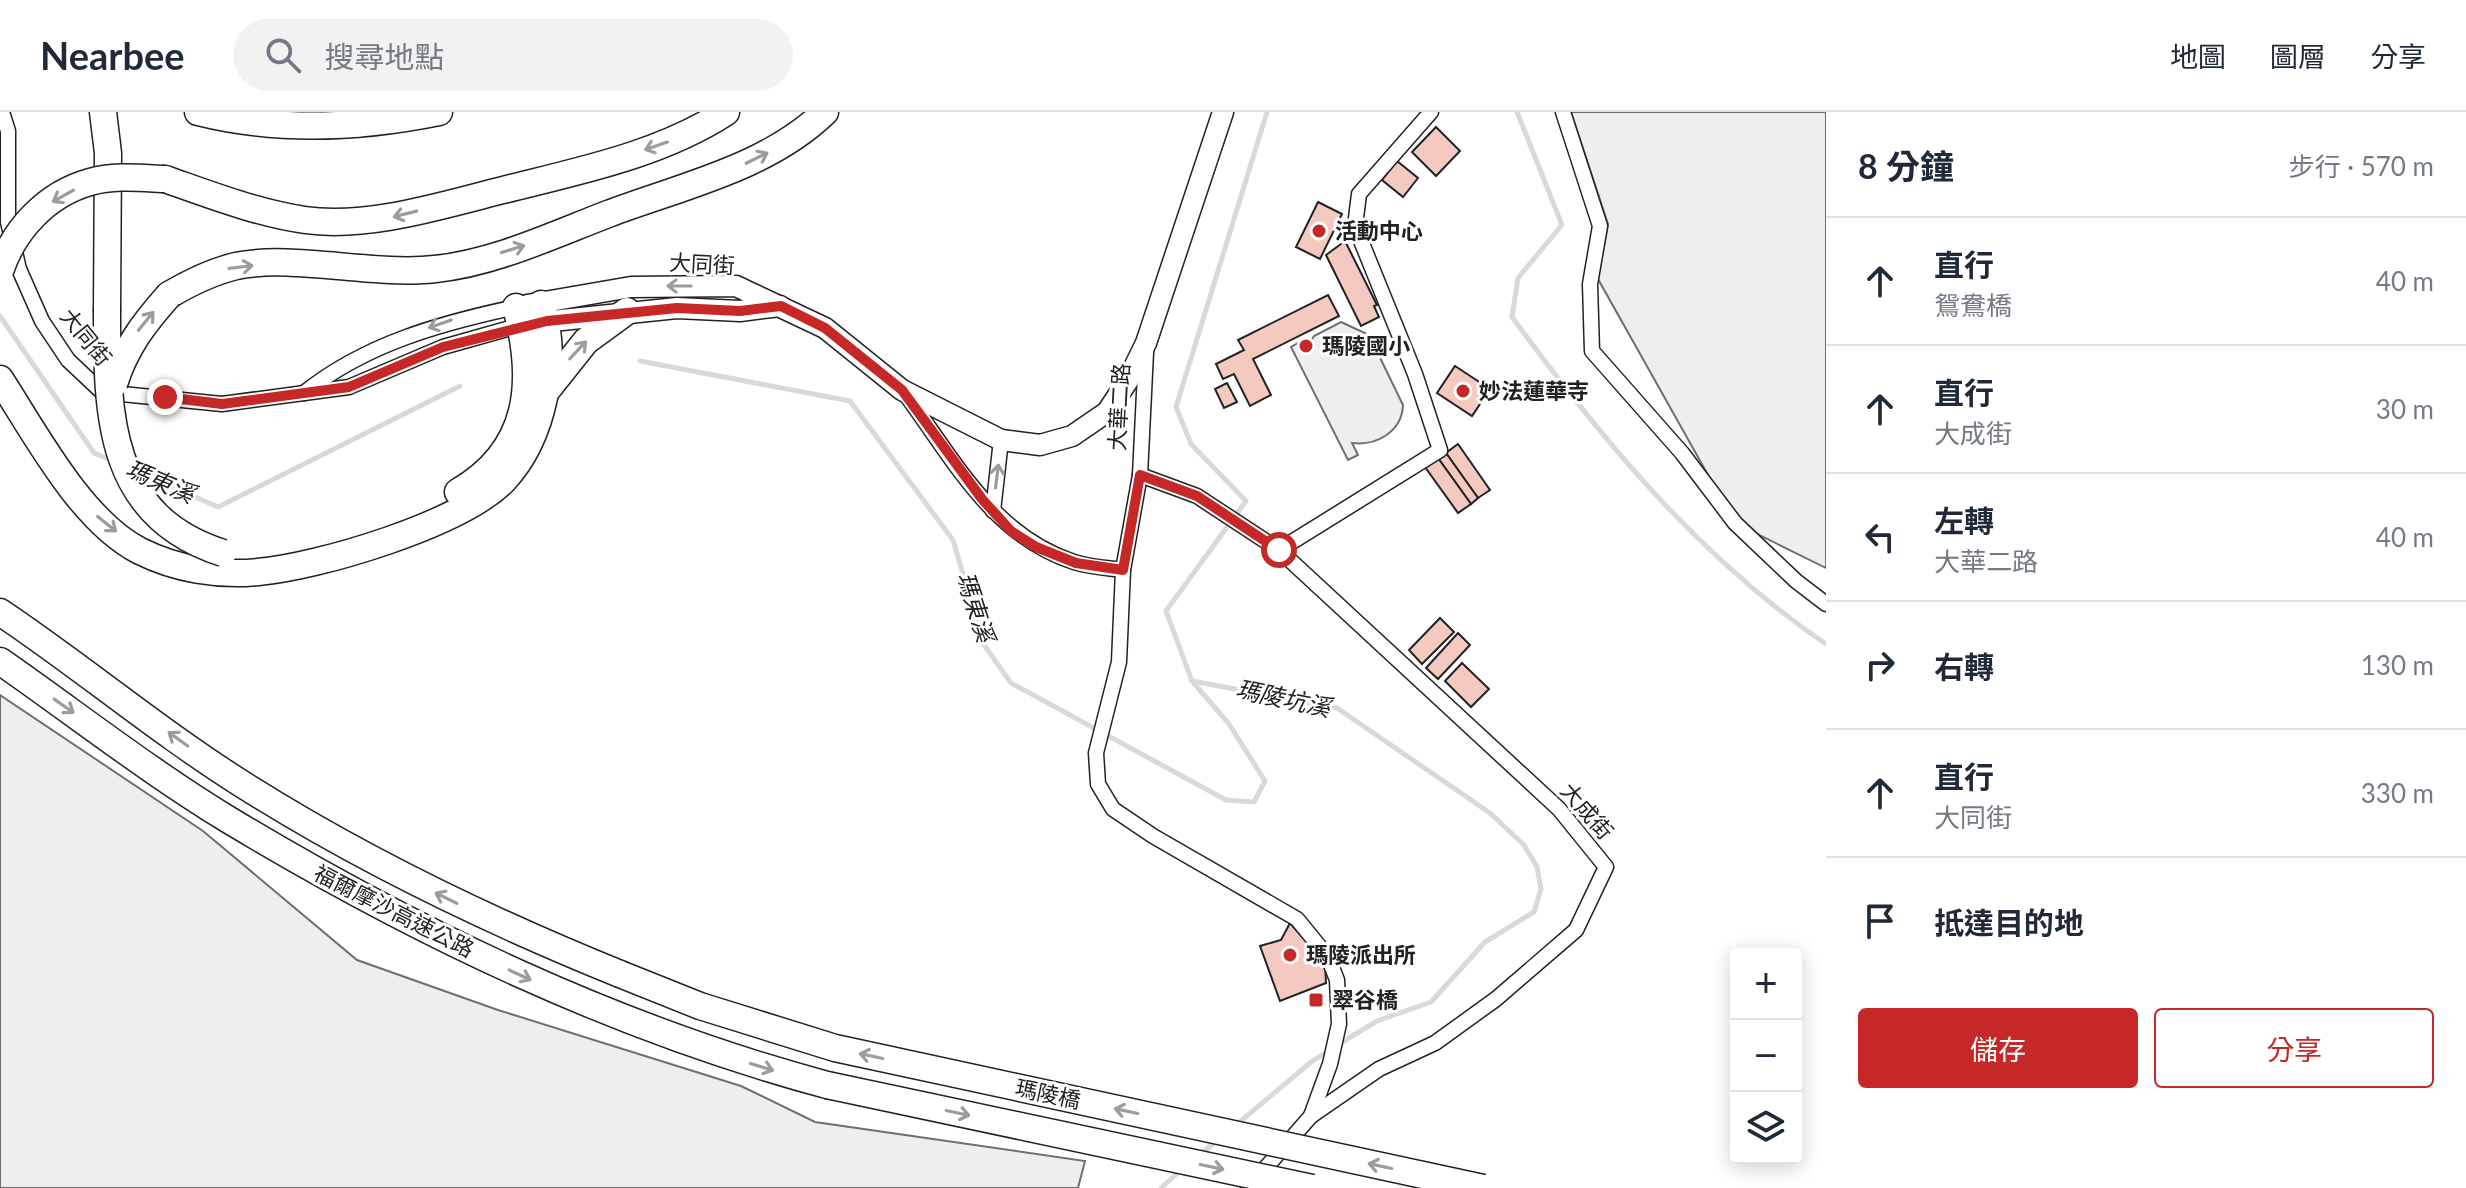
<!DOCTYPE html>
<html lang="zh-TW">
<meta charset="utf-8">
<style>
:root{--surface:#fff;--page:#f2f2f3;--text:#1f2937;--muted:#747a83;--line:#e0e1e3;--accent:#c62828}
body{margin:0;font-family:Lato,"Noto Sans TC",sans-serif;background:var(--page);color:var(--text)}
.controls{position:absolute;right:24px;bottom:24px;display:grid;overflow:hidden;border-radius:8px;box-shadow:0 4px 20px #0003}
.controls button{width:72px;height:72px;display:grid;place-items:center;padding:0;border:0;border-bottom:2px solid var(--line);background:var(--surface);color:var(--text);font:40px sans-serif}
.stop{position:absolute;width:24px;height:24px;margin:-18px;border:6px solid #c62828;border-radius:50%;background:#fff}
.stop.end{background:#c62828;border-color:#fff;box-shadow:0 2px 8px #0008}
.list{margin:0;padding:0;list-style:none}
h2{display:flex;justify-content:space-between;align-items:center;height:104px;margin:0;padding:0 32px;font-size:34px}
h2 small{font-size:26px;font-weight:400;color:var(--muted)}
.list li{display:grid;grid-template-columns:52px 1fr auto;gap:24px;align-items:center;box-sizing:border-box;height:128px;padding:0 32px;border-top:2px solid var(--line)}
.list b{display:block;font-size:30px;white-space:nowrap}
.list p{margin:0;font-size:26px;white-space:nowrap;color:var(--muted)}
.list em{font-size:26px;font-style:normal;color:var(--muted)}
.actions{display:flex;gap:16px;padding:24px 32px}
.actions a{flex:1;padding:18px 0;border:2px solid var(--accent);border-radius:8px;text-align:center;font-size:28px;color:var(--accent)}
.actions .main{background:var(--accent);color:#fff}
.icon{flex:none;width:44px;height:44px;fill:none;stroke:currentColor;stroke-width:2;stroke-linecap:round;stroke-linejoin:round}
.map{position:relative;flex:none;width:1826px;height:1076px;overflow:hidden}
header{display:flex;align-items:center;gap:48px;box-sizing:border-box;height:112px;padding:0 40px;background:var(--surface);border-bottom:2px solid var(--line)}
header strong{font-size:38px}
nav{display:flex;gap:44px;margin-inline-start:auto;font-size:28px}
.search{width:560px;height:72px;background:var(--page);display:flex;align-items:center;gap:20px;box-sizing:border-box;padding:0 28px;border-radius:44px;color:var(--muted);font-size:30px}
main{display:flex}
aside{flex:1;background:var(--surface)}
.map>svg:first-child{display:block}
.green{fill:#eee;stroke:#6f6f6f;stroke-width:2}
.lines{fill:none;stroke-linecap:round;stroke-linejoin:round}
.stream{stroke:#d9d9d9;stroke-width:5}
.building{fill:#f3c9c0;stroke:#222;stroke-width:2}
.street-casing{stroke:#222;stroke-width:17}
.secondary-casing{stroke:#222;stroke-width:23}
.highway-casing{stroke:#222;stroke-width:29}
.street{stroke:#fff;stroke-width:14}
.secondary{stroke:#fff;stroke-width:20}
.highway{stroke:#fff;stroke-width:26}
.highway-bridge-casing{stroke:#222;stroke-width:29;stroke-linecap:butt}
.highway-bridge{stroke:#fff;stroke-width:26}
.oneway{stroke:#9c9c9c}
.route{stroke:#c62828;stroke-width:10}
.poi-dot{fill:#c62828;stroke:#fff;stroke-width:3}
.labels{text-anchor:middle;stroke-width:6;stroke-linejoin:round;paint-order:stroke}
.poi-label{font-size:22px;font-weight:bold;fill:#222;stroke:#fff;text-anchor:start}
.street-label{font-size:22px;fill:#222;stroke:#fff}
.water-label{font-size:24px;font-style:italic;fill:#222;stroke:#fff}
</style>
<header>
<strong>Nearbee</strong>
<div class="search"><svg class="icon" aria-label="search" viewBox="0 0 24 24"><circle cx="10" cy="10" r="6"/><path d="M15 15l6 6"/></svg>搜尋地點</div>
<nav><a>地圖</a><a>圖層</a><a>分享</a></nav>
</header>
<main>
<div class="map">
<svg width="1826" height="1076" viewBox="0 0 1826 1076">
<rect width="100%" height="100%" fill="#fff"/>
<!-- green -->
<g class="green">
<polygon points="1571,0 1826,0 1826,456 1735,411 1598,167 1608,112"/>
<path d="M 1341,210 L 1369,223 L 1403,293 C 1402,320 1376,334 1352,331 L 1358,343 L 1348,348 L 1291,235 L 1298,231 L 1304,240 L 1314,224 Z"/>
<polygon points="0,583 203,719 357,848 498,898 741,974 815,1010 1085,1049 1078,1076 0,1076"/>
</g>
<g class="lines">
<!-- stream -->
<g class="stream">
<polyline points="1267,0 1176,295 1191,332 1246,389 1166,499 1192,569 1337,596 1490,701 1524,733 1537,755 1541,777 1534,800 1485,830 1431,890 1377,909 1339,932"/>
<path d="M 1517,0 L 1562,113 L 1518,166 L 1512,205 C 1601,326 1700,447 1826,532"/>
<polyline points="0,204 94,341 113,349"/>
<polyline points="640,249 850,289 953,428 984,533 1011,571 1226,688 1254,690 1265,669 1229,612 1192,569"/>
<polyline points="140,361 218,395 460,274"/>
<polyline points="1235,1014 1311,950 1330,938"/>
<polyline points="1198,1044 1218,1028"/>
<polyline points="1161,1076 1181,1058"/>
</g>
</g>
<!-- building -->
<g class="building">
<polygon points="1436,15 1460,39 1436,64 1412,40"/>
<polygon points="1397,49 1418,66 1403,85 1382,68"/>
<polygon points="1318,90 1342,102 1320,147 1296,135"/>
<polygon points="1345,129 1377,193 1374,194 1379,205 1361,214 1326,143"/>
<polygon points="1328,183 1339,204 1253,247 1271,283 1250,294 1234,262 1223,267 1216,252 1244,238 1238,228"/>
<polygon points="1455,254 1490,277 1472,304 1437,281"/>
<polygon points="1227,271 1237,290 1224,296 1215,277"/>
<polygon points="1458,332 1490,378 1478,386 1446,341"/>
<polygon points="1446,341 1478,386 1471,392 1438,346"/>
<polygon points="1438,346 1471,392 1458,401 1425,355"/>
<polygon points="1440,506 1454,520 1422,552 1409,538"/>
<polygon points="1458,521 1470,533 1438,567 1426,556"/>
<polygon points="1462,551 1489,577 1471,595 1445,569"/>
<polygon points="1290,811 1325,851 1326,871 1280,889 1260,834 1281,828"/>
</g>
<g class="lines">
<defs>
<g id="street">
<polyline points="2,0 8,19 8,110 19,157 42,209 68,248 102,280 222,292 349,275 443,235 521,213"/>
<polyline points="1563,0 1600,114 1590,172 1592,239 1682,341 1735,411 1796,469 1826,492"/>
<polyline points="1146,240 1140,363 1123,458 1119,550 1096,641 1098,672 1113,697 1153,724 1297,807 1328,845 1337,868 1339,912 1330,952 1311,1004"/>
<path d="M 304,281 C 365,232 441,211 516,195"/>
<path d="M 906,283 C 954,348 993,424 1074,450 C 1089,455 1107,456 1123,458"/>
<polyline points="1140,363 1197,384 1279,438"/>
<polyline points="993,399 1001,328"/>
<polyline points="1248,1076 1311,1004 1379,957 1435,931 1496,887 1576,818 1606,755 1559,697 1279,438 1440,338 1415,262 1355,114 1359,82 1431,0"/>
</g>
<g id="secondary">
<polyline points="527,193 631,175 736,174 825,216 902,278 1001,328 1040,333 1072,324 1107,300 1127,270 1146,231 1223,0"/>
<polyline points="533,211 677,196 740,199 780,194"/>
</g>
<g id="highway">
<polyline points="103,0 108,41 107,197"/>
<path d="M 198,0 C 277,20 360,16 439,0"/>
<path d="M 165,67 C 211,83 257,101 305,108 C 368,117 443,93 503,78 C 578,59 660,43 726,0"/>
<path d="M 169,183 C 191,170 211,160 236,154 C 293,142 373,164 435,157 C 494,151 553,123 608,102 C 682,74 767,56 825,0"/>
<path d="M 0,267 C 35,321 81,409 140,439 C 176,457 218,464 258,460 C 318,455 462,412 504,368 C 544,325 559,247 541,192"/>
<polyline points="547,278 586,229 627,199"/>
<path d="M 458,380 C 531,338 536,270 516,195"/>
<path d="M 0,500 C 82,555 158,619 242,672 C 362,748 489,809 620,862"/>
<path d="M 0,549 C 76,602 150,660 229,708 C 417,821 615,916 827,973"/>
</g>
</defs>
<!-- street casing -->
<use href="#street" class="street-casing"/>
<!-- secondary casing -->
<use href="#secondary" class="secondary-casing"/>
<!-- highway casing -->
<use href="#highway" class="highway-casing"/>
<!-- street -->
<use href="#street" class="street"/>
<!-- secondary -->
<use href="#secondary" class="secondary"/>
<!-- highway -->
<use href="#highway" class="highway"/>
<defs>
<g id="highway-bridge">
<path d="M 0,159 C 14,117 47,82 90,70 C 114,63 141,66 165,67"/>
<path d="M 107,197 C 107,301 106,404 223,441"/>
<path d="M 114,272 C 125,236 144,211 169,183"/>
<polyline points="620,862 700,894 835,936 1483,1076"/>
<polyline points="827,973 1312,1076"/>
</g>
</defs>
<!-- highway-bridge casing -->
<use href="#highway-bridge" class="highway-bridge-casing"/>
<!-- highway-bridge -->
<use href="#highway-bridge" class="highway-bridge"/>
</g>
<!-- one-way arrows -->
<defs><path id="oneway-shaft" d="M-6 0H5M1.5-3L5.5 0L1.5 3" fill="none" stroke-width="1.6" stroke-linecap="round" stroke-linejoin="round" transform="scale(2)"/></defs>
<g class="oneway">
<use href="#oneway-shaft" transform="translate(656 34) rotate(161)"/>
<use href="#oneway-shaft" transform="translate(757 46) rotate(-26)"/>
<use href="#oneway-shaft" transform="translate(63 84) rotate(151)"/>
<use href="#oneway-shaft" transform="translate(405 102) rotate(166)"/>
<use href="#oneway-shaft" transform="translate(513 137) rotate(-17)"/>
<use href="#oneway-shaft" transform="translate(241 155) rotate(-7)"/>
<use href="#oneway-shaft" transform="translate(679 174) rotate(180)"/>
<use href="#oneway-shaft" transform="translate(146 209) rotate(-51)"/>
<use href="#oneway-shaft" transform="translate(440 212) rotate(161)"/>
<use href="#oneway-shaft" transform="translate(578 238) rotate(-47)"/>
<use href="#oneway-shaft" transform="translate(997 364) rotate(-83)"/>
<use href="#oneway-shaft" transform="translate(107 412) rotate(39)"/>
<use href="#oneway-shaft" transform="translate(64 594) rotate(35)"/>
<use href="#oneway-shaft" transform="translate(178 627) rotate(-144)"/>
<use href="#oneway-shaft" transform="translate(446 786) rotate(-154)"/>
<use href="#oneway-shaft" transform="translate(520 863) rotate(25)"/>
<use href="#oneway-shaft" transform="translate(871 944) rotate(-168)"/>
<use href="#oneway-shaft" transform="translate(762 955) rotate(17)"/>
<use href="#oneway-shaft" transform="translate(1126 999) rotate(-168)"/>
<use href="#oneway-shaft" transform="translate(958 1001) rotate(12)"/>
<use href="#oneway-shaft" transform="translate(1380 1054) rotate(-168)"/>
<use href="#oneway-shaft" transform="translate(1212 1055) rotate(12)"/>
</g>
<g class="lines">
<!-- route -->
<polyline class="route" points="165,285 222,292 349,275 443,235 547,209 677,196 740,199 781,194 825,216 902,278 982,387 1011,419 1036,435 1076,451 1123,458 1140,363 1197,384 1279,438"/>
</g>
<!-- markers -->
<g class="poi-dot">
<circle cx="1319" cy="119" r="8"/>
<circle cx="1306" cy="234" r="8"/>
<circle cx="1463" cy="279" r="8"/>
<circle cx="1290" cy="843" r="8"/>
<rect x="1308" y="880" width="16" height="16" rx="4"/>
</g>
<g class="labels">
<!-- poi labels -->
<g class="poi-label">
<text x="1335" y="127">活動中心</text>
<text x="1322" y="242">瑪陵國小</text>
<text x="1479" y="287">妙法蓮華寺</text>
<text x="1306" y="851">瑪陵派出所</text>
<text x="1332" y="896">翠谷橋</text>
</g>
<!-- street labels -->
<g class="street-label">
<text transform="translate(702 152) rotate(3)" y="8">大同街</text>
<text transform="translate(86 225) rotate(51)" y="8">大同街</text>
<text transform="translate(1119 295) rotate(-87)" y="8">大華二路</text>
<text transform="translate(1587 699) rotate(49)" y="8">大成街</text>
<text transform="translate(394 799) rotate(27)" y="8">福爾摩沙高速公路</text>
<text transform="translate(1048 982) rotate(12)" y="8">瑪陵橋</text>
</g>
<!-- water labels -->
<g class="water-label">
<text transform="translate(160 370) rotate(23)" y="8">瑪東溪</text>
<text transform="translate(975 495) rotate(72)" y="8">瑪東溪</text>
<text transform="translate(1283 587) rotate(12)" y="8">瑪陵坑溪</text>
</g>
</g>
</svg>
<div class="controls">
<button>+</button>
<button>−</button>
<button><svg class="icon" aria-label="layers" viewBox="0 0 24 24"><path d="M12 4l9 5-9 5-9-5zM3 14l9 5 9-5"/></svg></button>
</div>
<div class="stop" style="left:1279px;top:438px"></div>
<div class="stop end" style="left:165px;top:285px"></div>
</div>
<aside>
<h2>8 分鐘<small>步行 · 570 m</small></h2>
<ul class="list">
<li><svg class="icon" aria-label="ahead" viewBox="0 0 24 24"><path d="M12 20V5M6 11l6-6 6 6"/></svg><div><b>直行</b><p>鴛鴦橋</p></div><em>40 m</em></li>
<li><svg class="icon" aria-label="ahead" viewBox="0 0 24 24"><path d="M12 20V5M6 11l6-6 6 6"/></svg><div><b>直行</b><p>大成街</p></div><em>30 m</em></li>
<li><svg class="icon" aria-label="left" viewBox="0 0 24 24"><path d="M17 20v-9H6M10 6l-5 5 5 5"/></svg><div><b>左轉</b><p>大華二路</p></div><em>40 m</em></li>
<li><svg class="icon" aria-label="right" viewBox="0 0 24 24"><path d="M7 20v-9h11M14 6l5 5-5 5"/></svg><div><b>右轉</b></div><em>130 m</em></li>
<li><svg class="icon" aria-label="ahead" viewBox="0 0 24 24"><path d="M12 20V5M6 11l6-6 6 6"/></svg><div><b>直行</b><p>大同街</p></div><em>330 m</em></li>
<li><svg class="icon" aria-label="arrive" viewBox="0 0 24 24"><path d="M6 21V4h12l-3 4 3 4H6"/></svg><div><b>抵達目的地</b></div></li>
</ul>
<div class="actions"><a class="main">儲存</a><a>分享</a></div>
</aside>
</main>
